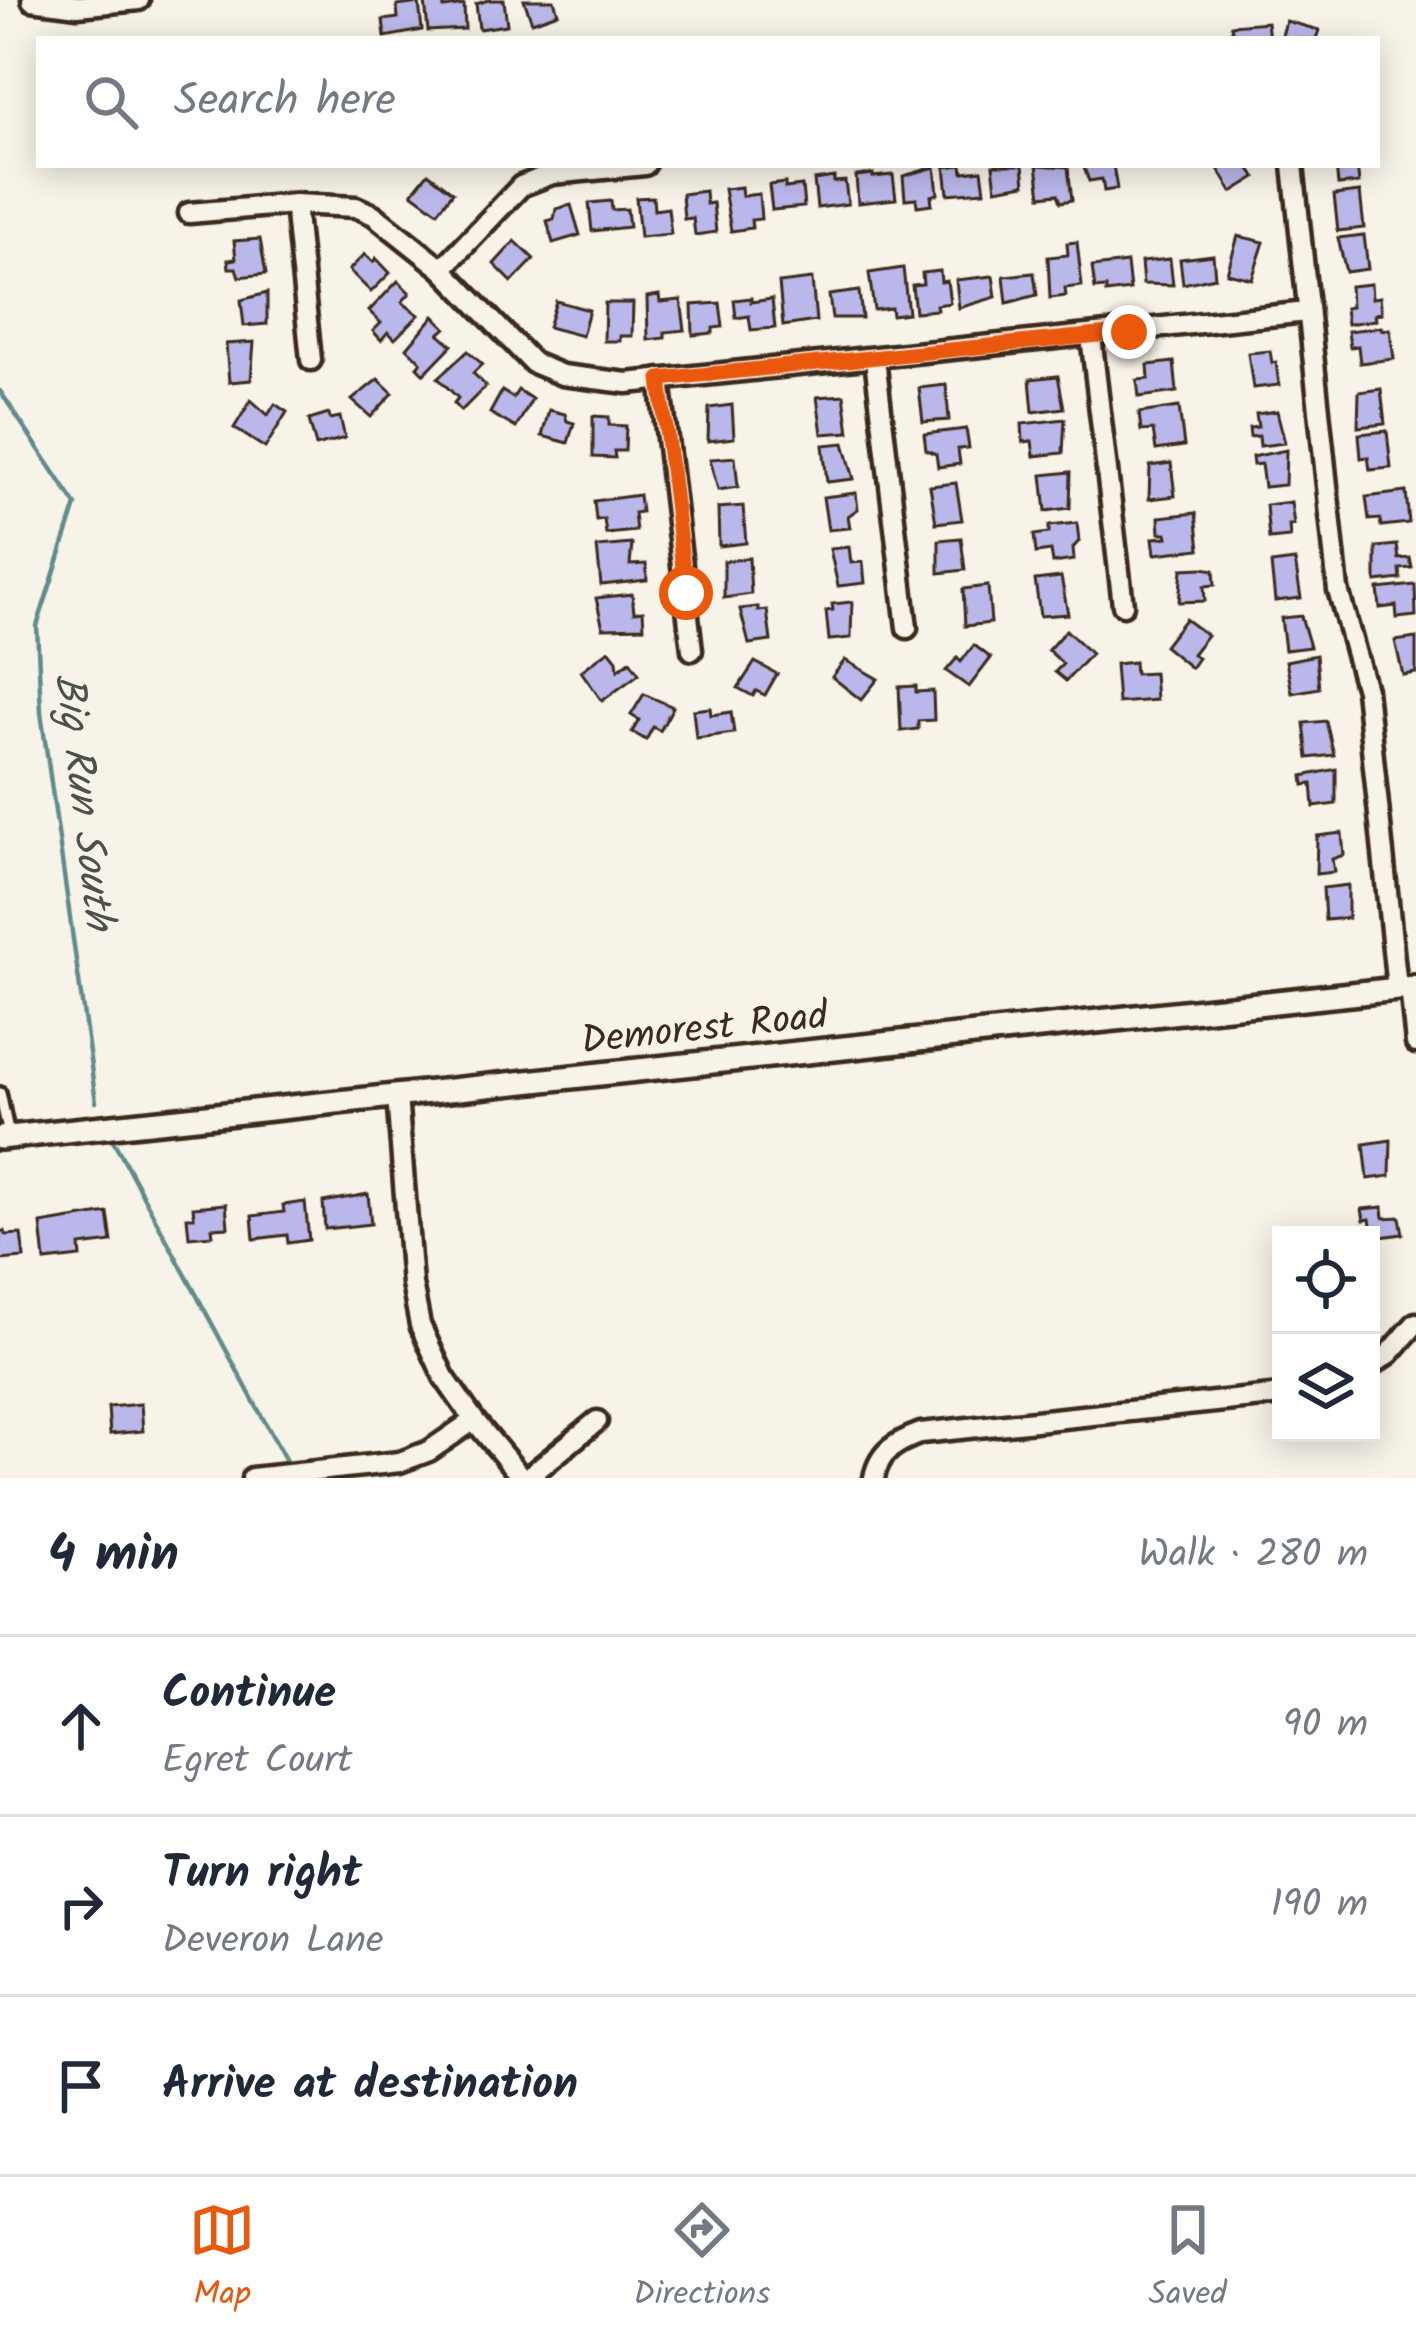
<!DOCTYPE html>
<meta charset="utf-8">
<style>
:root{--surface:#fff;--page:#f6f6f7;--text:#1f2937;--muted:#747a83;--line:#e0e1e3;--accent:#ea580c}
body{margin:0;font-family:Kalam,sans-serif;background:var(--page);color:var(--text)}
.controls{position:absolute;right:36px;bottom:36px;display:grid;overflow:hidden;border-radius:0px;box-shadow:0 6px 30px #0003}
.controls button{width:108px;height:108px;display:grid;place-items:center;padding:0;border:0;border-bottom:3px solid var(--line);background:var(--surface);color:var(--text);font:60px sans-serif}
.stop{position:absolute;width:36px;height:36px;margin:-27px;border:9px solid #ea580c;border-radius:50%;background:#fff}
.stop.end{background:#ea580c;border-color:#fff;box-shadow:0 3px 12px #0008}
.list{margin:0;padding:0;list-style:none}
h2{display:flex;justify-content:space-between;align-items:center;height:156px;margin:0;padding:0 48px;font-size:51px}
h2 small{font-size:39px;font-weight:400;color:var(--muted)}
.list li{display:grid;grid-template-columns:78px 1fr auto;gap:36px;align-items:center;box-sizing:border-box;height:180px;padding:0 48px;border-top:3px solid var(--line)}
.list b{display:block;font-size:45px;white-space:nowrap}
.list p{margin:0;font-size:39px;white-space:nowrap;color:var(--muted)}
.list em{font-size:39px;font-style:normal;color:var(--muted)}
.icon{flex:none;width:66px;height:66px;fill:none;stroke:currentColor;stroke-width:2;stroke-linecap:round;stroke-linejoin:round}
.map{position:relative;flex:none;width:1416px;height:1478px;overflow:hidden}
.search{position:absolute;background:var(--surface);box-shadow:0 6px 30px #0003;left:36px;right:36px;top:36px;height:132px;display:flex;align-items:center;gap:30px;box-sizing:border-box;padding:0 42px;border-radius:0px;color:var(--muted);font-size:45px}
.sheet{height:696px;background:var(--surface)}
nav{display:flex;justify-content:space-around;align-items:center;box-sizing:border-box;height:168px;border-top:3px solid var(--line);background:var(--surface);font-size:33px;color:var(--muted)}
nav a{display:grid;justify-items:center;gap:6px}
nav .on{color:var(--accent)}
.map>svg:first-child{display:block}
.lines{fill:none;stroke-linecap:round;stroke-linejoin:round}
.stream{stroke:#618b8c;stroke-width:4.5}
.building{fill:#bab8ea;stroke:#3b2a1e;stroke-width:3}
.service-casing{stroke:#3b2a1e;stroke-width:18}
.minor-casing{stroke:#3b2a1e;stroke-width:27}
.tertiary-casing{stroke:#3b2a1e;stroke-width:30}
.service{stroke:#f7f3e8;stroke-width:9}
.minor{stroke:#f7f3e8;stroke-width:18}
.tertiary{stroke:#f7f3e8;stroke-width:21}
.route{stroke:#ea580c;stroke-width:15}
.labels{text-anchor:middle;stroke-width:9;stroke-linejoin:round;paint-order:stroke}
.street-label{font-size:39px;fill:#3b2a1e;stroke:#f7f3e8}
.water-label{font-size:42px;font-style:italic;fill:#4b524c;stroke:#f7f3e8}
</style>
<div class="map">
<svg width="1416" height="1478" viewBox="0 0 1416 1478">
<rect width="100%" height="100%" fill="#f7f3e8"/>
<filter id="ink" filterUnits="userSpaceOnUse"><feTurbulence type="fractalNoise" baseFrequency=".00833" numOctaves="2"/><feDisplacementMap in="SourceGraphic" scale="24" xChannelSelector="R" yChannelSelector="G"/><feConvolveMatrix kernelMatrix="1 2 1 2 8 2 1 2 1" color-interpolation-filters="sRGB"/></filter>
<g filter="url(#ink)">
<g class="lines">
<!-- stream -->
<g class="stream">
<polyline points="0,391 76,505 37,626 41,712 96,1102"/>
<polyline points="114,1142 286,1461"/>
</g>
</g>
<!-- building -->
<g class="building">
<polygon points="443,0 444,8 464,5 465,29 428,31 425,2"/>
<polygon points="488,0 504,0 507,25 479,29 476,4"/>
<polygon points="524,0 554,0 558,13 532,22"/>
<polygon points="419,3 422,30 385,37 383,20 398,18 397,6"/>
<polygon points="1286,21 1319,30 1316,39 1281,39"/>
<polygon points="1267,22 1269,39 1233,39 1231,25"/>
<polygon points="962,165 963,172 982,170 985,191 948,194 945,167"/>
<polygon points="993,165 1023,165 1025,184 996,189"/>
<polygon points="1037,165 1068,167 1072,200 1061,202 1058,194 1041,196"/>
<polygon points="1083,165 1113,165 1117,189 1104,191 1102,179 1089,181"/>
<polygon points="1216,165 1247,165 1256,177 1232,192"/>
<polygon points="1336,165 1357,165 1359,183 1338,185"/>
<polygon points="935,167 938,194 931,196 932,204 917,206 916,198 905,199 903,176"/>
<polygon points="428,173 453,192 438,212 412,193"/>
<polygon points="873,174 873,177 893,175 896,199 858,203 856,176"/>
<polygon points="834,177 834,182 845,181 848,204 817,208 814,180"/>
<polygon points="785,183 785,188 802,186 804,207 772,210 769,185"/>
<polygon points="741,187 742,196 759,194 761,219 751,220 752,228 731,231 724,189"/>
<polygon points="705,191 706,204 713,203 716,232 695,235 693,218 684,219 682,194"/>
<polygon points="1360,192 1364,228 1338,231 1334,195"/>
<polygon points="653,197 654,210 668,208 671,234 640,237 636,198"/>
<polygon points="611,201 612,210 627,209 629,227 592,231 589,203"/>
<polygon points="571,205 580,235 553,243 547,221 554,219 556,209"/>
<polygon points="1364,235 1368,269 1346,272 1338,238"/>
<polygon points="1238,236 1264,242 1252,279 1227,273"/>
<polygon points="260,239 266,274 239,277 236,268 229,268 228,260 236,259 234,241"/>
<polygon points="515,241 534,259 512,282 494,264"/>
<polygon points="1077,242 1082,286 1065,288 1066,296 1050,298 1048,257 1068,255 1067,243"/>
<polygon points="365,254 373,262 376,258 390,273 371,292 349,270"/>
<polygon points="1213,255 1215,277 1183,284 1180,259"/>
<polygon points="1170,259 1173,285 1143,284 1141,262"/>
<polygon points="1127,263 1130,290 1106,293 1106,288 1095,289 1092,267"/>
<polygon points="903,268 908,313 892,315 891,308 874,310 869,273"/>
<polygon points="940,271 941,282 947,281 950,303 936,305 937,310 915,312 912,285 923,284 922,273"/>
<polygon points="1034,273 1037,295 1007,303 1004,276"/>
<polygon points="993,276 996,297 959,308 956,280"/>
<polygon points="812,279 816,321 783,326 779,283"/>
<polygon points="398,281 410,293 402,302 419,315 395,339 388,332 381,340 373,331 381,323 369,311"/>
<polygon points="1371,284 1372,298 1380,297 1382,313 1375,314 1376,320 1347,324 1345,308 1351,307 1350,286"/>
<polygon points="859,291 862,318 832,318 829,295"/>
<polygon points="267,293 267,324 244,326 241,300"/>
<polygon points="659,295 660,302 681,300 685,330 665,332 665,338 648,340 647,297"/>
<polygon points="751,298 751,302 772,299 775,328 751,330 749,316 736,318 734,300"/>
<polygon points="556,301 589,310 582,336 548,327"/>
<polygon points="605,303 633,303 632,336 620,336 620,341 604,341"/>
<polygon points="720,303 723,327 713,328 713,333 693,335 692,305"/>
<polygon points="434,316 446,328 439,334 452,345 424,374 417,367 421,362 407,348"/>
<polygon points="1382,327 1382,330 1390,329 1394,359 1360,363 1358,346 1350,347 1348,331"/>
<polygon points="254,342 251,380 229,382 226,344"/>
<polygon points="468,351 482,364 473,373 486,386 461,411 454,403 458,398 438,378"/>
<polygon points="1270,351 1272,363 1276,362 1279,385 1253,388 1248,353"/>
<polygon points="1174,362 1177,392 1139,397 1137,380 1149,379 1148,365"/>
<polygon points="1058,376 1064,408 1033,412 1030,379"/>
<polygon points="378,379 393,393 371,417 352,400"/>
<polygon points="946,385 949,420 923,422 919,388"/>
<polygon points="1381,389 1385,424 1358,427 1359,392"/>
<polygon points="518,390 532,399 516,428 490,413 502,391 513,398"/>
<polygon points="844,395 849,432 822,434 817,397"/>
<polygon points="251,400 268,415 275,404 287,412 265,448 234,428"/>
<polygon points="732,405 734,438 708,441 709,408"/>
<polygon points="1179,407 1184,446 1156,450 1153,430 1141,431 1139,413"/>
<polygon points="549,410 565,414 567,421 574,423 568,443 542,436"/>
<polygon points="1277,411 1285,443 1260,446 1259,436 1250,437 1249,428 1258,427 1256,414"/>
<polygon points="329,414 330,419 340,417 345,438 316,446 309,420"/>
<polygon points="593,416 609,417 609,425 626,426 625,451 614,451 615,458 593,457"/>
<polygon points="1065,419 1063,453 1034,456 1032,441 1023,442 1022,424"/>
<polygon points="966,429 969,448 958,449 960,464 938,467 936,454 926,450 924,434"/>
<polygon points="1387,431 1391,468 1370,470 1368,457 1361,458 1359,434"/>
<polygon points="844,443 854,479 827,482 823,445"/>
<polygon points="1286,450 1285,485 1264,487 1261,464 1253,465 1252,457"/>
<polygon points="735,457 738,487 718,490 710,459"/>
<polygon points="1171,463 1175,496 1149,499 1150,466"/>
<polygon points="1071,472 1070,508 1046,511 1042,475"/>
<polygon points="956,483 962,520 936,523 930,486"/>
<polygon points="1406,492 1409,523 1381,526 1380,519 1369,520 1366,497"/>
<polygon points="856,493 858,509 848,516 850,528 828,530 823,497"/>
<polygon points="639,495 641,512 634,513 636,531 606,534 604,519 596,520 594,501"/>
<polygon points="1291,502 1294,525 1289,525 1290,537 1269,539 1266,505"/>
<polygon points="743,506 746,543 719,546 718,508"/>
<polygon points="1196,513 1200,549 1155,554 1153,538 1168,537 1167,533 1160,533 1159,517"/>
<polygon points="1077,523 1079,541 1073,548 1074,560 1053,563 1051,551 1036,553 1034,535 1049,533 1049,526"/>
<polygon points="961,538 965,570 939,573 939,540"/>
<polygon points="632,544 630,565 646,564 647,580 601,585 597,547"/>
<polygon points="1397,545 1399,559 1410,558 1412,568 1400,569 1401,579 1376,582 1376,547"/>
<polygon points="849,547 851,563 863,562 865,583 838,586 830,549"/>
<polygon points="749,558 751,594 724,598 724,561"/>
<polygon points="1295,561 1301,598 1275,601 1271,564"/>
<polygon points="1203,568 1214,570 1215,585 1204,586 1205,601 1179,602 1182,569"/>
<polygon points="1061,577 1068,614 1040,616 1035,580"/>
<polygon points="1415,585 1416,616 1397,618 1396,606 1380,608 1378,589"/>
<polygon points="988,586 991,623 965,626 963,589"/>
<polygon points="632,594 634,612 643,611 644,627 603,628 596,598"/>
<polygon points="852,602 851,638 829,640 826,611 833,610 832,604"/>
<polygon points="758,607 758,611 767,610 771,641 749,644 740,609"/>
<polygon points="1301,616 1310,647 1285,650 1281,618"/>
<polygon points="1185,619 1207,635 1192,654 1198,658 1191,668 1164,646"/>
<polygon points="1066,630 1091,654 1066,681 1055,672 1063,664 1048,650"/>
<polygon points="1416,638 1416,673 1403,675 1395,641"/>
<polygon points="974,645 991,658 969,687 946,671 957,658 961,662"/>
<polygon points="609,650 617,660 618,670 630,661 639,674 602,701 581,671"/>
<polygon points="1316,655 1319,688 1292,693 1286,661"/>
<polygon points="845,660 878,679 861,700 832,677"/>
<polygon points="755,662 777,674 765,695 756,691 753,696 738,688"/>
<polygon points="1134,662 1135,674 1154,673 1156,700 1118,703 1115,664"/>
<polygon points="916,686 916,692 933,691 934,720 918,721 918,729 901,731 899,687"/>
<polygon points="644,694 673,707 660,731 653,727 646,740 632,732 639,720 631,715"/>
<polygon points="710,708 711,715 731,712 734,733 696,738 693,710"/>
<polygon points="1326,721 1334,755 1308,758 1304,723"/>
<polygon points="1336,769 1336,804 1314,807 1312,784 1304,785 1303,776"/>
<polygon points="1342,833 1344,855 1332,859 1334,872 1316,874 1317,836"/>
<polygon points="1348,885 1348,918 1325,920 1323,888"/>
<polygon points="1391,1140 1390,1176 1368,1179 1364,1144"/>
<polygon points="368,1194 371,1224 325,1229 323,1202"/>
<polygon points="305,1202 309,1240 288,1243 287,1235 254,1239 252,1216 284,1212 283,1205"/>
<polygon points="226,1204 228,1227 212,1228 213,1235 189,1237 187,1217 194,1217 193,1207"/>
<polygon points="1383,1207 1384,1218 1400,1217 1403,1234 1373,1238 1370,1219 1364,1220 1362,1209"/>
<polygon points="108,1213 112,1242 80,1246 81,1257 45,1261 41,1224"/>
<polygon points="0,1231 5,1231 6,1235 21,1234 24,1258 0,1260"/>
<polygon points="141,1404 143,1431 110,1434 108,1407"/>
</g>
<g class="lines">
<defs>
<polyline id="service" points="0,1093 9,1135"/>
<g id="minor">
<polyline points="32,0 78,6 139,0"/>
<polyline points="1293,165 1338,590 1366,690 1397,988"/>
<polyline points="295,204 311,360"/>
<polyline points="189,213 295,204 356,207 374,215 442,269 533,363 562,375 627,383 1307,312"/>
<polyline points="442,269 521,186 552,174 645,165"/>
<polyline points="1091,336 1123,605"/>
<polyline points="875,359 907,628"/>
<polyline points="660,379 692,650"/>
<polyline points="1410,987 1416,1043"/>
<polyline points="397,1096 412,1284 420,1325 444,1377 474,1420 522,1478"/>
<polyline points="1371,1366 1390,1353 1416,1323"/>
<polyline points="252,1478 400,1462 429,1451 474,1420"/>
<polyline points="527,1478 597,1421"/>
<path d="M 874,1478 C 879,1451 897,1442 921,1433 L 1281,1395"/>
</g>
<polyline id="tertiary" points="0,1138 1416,987"/>
</defs>
<!-- service casing -->
<use href="#service" class="service-casing"/>
<!-- minor casing -->
<use href="#minor" class="minor-casing"/>
<!-- tertiary casing -->
<use href="#tertiary" class="tertiary-casing"/>
<!-- service -->
<use href="#service" class="service"/>
<!-- minor -->
<use href="#minor" class="minor"/>
<!-- tertiary -->
<use href="#tertiary" class="tertiary"/>
</g>
</g>
<g class="lines" filter="url(#ink)">
<!-- route -->
<polyline class="route" points="686,593 660,379 1129,332"/>
</g>
<g class="labels">
<!-- street labels -->
<g class="street-label">
<text transform="translate(704 1026) rotate(-6)" y="14">Demorest Road</text>
</g>
<!-- water labels -->
<g class="water-label">
<text transform="translate(86 801) rotate(83)" y="15">Big Run South</text>
</g>
</g>
</svg>
<div class="controls">
<button><svg class="icon" aria-label="locate" viewBox="0 0 24 24"><circle cx="12" cy="12" r="6"/><path d="M12 2v4M12 18v4M2 12h4M18 12h4"/></svg></button>
<button><svg class="icon" aria-label="layers" viewBox="0 0 24 24"><path d="M12 4l9 5-9 5-9-5zM3 14l9 5 9-5"/></svg></button>
</div>
<div class="stop" style="left:686px;top:593px"></div>
<div class="stop end" style="left:1129px;top:332px"></div>
<div class="search"><svg class="icon" aria-label="search" viewBox="0 0 24 24"><circle cx="10" cy="10" r="6"/><path d="M15 15l6 6"/></svg>Search here</div>
</div>
<section class="sheet">
<h2>4 min<small>Walk · 280 m</small></h2>
<ul class="list">
<li><svg class="icon" aria-label="ahead" viewBox="0 0 24 24"><path d="M12 20V5M6 11l6-6 6 6"/></svg><div><b>Continue</b><p>Egret Court</p></div><em>90 m</em></li>
<li><svg class="icon" aria-label="right" viewBox="0 0 24 24"><path d="M7 20v-9h11M14 6l5 5-5 5"/></svg><div><b>Turn right</b><p>Deveron Lane</p></div><em>190 m</em></li>
<li><svg class="icon" aria-label="arrive" viewBox="0 0 24 24"><path d="M6 21V4h12l-3 4 3 4H6"/></svg><div><b>Arrive at destination</b></div></li>
</ul>
</section>
<nav>
<a class="on"><svg class="icon" aria-label="map" viewBox="0 0 24 24"><path d="M3 6l6-2 6 2 6-2v14l-6 2-6-2-6 2zM9 4v14M15 6v14"/></svg>Map</a>
<a><svg class="icon" aria-label="directions" viewBox="0 0 24 24"><path d="M12 3l9 9-9 9-9-9zM9 14v-3h6M13 9l2 2-2 2"/></svg>Directions</a>
<a><svg class="icon" aria-label="saved" viewBox="0 0 24 24"><path d="M7 4h10v16l-5-4-5 4z"/></svg>Saved</a>
</nav>
